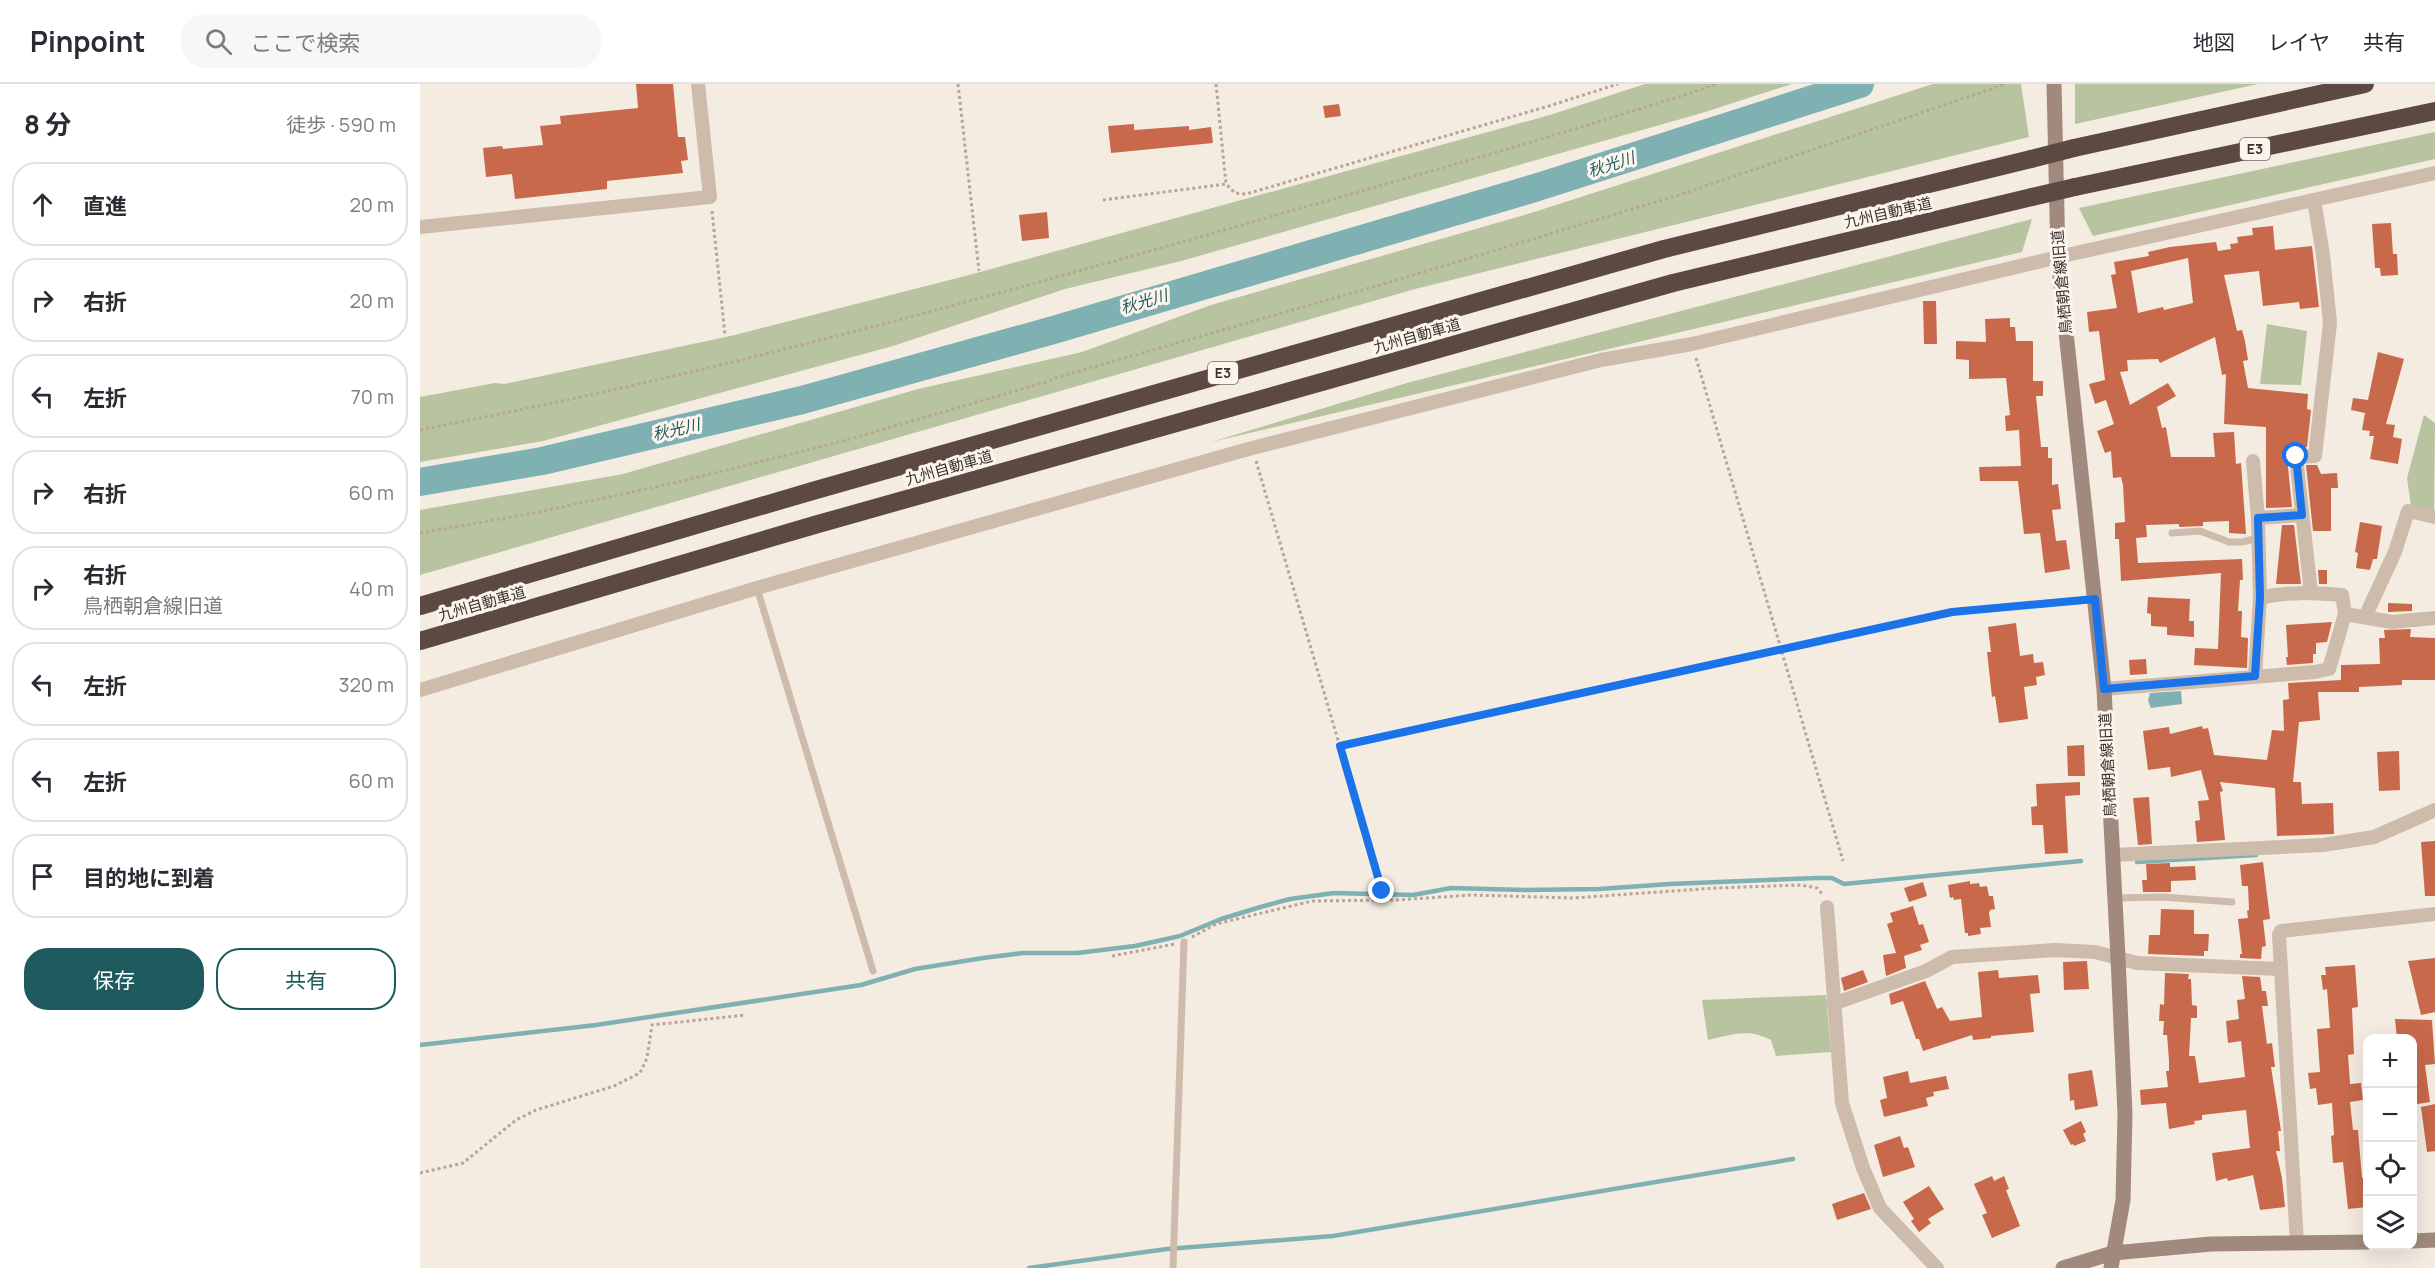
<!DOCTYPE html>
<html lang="ja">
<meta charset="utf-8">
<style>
:root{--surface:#fff;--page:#f7f7f7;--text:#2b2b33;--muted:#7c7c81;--line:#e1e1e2;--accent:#1f5a5e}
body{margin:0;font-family:Manrope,"Noto Sans JP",sans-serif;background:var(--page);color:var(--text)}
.controls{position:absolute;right:18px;bottom:18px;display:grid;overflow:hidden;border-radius:12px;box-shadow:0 6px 24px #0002}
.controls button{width:54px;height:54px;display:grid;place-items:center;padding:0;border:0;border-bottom:2px solid var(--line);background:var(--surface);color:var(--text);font:30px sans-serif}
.stop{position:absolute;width:18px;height:18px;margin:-14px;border:4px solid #1a73e8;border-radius:50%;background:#fff}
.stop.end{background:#1a73e8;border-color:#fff;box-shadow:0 2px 6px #0008}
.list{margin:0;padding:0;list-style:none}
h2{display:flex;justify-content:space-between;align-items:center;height:78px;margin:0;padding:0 24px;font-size:26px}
h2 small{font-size:20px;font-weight:400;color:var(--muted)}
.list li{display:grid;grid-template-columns:39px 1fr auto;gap:18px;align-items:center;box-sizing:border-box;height:84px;margin:0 12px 12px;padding:0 12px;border:2px solid var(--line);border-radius:24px}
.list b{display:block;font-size:22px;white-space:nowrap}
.list p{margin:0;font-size:20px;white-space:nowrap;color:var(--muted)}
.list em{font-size:20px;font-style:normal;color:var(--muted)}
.actions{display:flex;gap:12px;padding:18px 24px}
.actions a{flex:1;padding:14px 0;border:2px solid var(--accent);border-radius:24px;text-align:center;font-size:21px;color:var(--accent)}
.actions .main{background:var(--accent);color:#fff}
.icon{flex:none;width:33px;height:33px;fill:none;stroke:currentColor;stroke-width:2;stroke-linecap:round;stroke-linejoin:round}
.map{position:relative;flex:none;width:2015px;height:1184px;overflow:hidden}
header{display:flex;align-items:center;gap:36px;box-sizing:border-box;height:84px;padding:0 30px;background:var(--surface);border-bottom:2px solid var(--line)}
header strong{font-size:28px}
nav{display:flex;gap:33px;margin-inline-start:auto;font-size:21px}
.search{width:420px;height:54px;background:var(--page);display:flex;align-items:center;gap:15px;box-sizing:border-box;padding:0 21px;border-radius:24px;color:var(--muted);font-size:22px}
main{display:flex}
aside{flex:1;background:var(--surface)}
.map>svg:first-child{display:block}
.green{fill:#b8c4a0}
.water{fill:#7fb0b2}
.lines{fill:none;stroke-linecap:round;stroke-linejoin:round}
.stream{stroke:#7fb0b2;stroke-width:4.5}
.river{stroke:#7fb0b2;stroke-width:28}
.building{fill:#c8694b;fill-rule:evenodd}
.path{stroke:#b9a596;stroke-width:3;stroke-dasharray:3 3;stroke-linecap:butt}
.lane{stroke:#cdbbac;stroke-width:7}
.street{stroke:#cdbbac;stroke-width:14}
.secondary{stroke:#a18a7d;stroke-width:15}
.highway{stroke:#5c4a42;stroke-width:18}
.highway-bridge{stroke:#5c4a42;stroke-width:18}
.route{stroke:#1a73e8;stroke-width:8}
.labels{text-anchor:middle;stroke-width:6;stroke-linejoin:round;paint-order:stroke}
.shield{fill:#fbf5ee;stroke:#756b66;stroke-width:1.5}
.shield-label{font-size:14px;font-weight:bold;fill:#3b302b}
.street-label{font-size:15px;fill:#3b302b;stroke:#fbf5ee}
.water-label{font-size:16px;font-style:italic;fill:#1f5a5e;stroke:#fbf5ee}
</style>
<header>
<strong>Pinpoint</strong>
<div class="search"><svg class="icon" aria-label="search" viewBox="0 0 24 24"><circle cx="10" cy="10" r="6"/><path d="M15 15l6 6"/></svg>ここで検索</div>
<nav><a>地図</a><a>レイヤ</a><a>共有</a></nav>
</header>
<main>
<aside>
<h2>8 分<small>徒歩 · 590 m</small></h2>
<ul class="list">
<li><svg class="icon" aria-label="ahead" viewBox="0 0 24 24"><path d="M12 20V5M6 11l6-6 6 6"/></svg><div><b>直進</b></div><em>20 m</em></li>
<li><svg class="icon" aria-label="right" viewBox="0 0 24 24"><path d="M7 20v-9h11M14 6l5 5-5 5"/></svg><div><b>右折</b></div><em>20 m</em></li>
<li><svg class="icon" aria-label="left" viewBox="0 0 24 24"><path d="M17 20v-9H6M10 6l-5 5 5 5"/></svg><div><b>左折</b></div><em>70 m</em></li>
<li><svg class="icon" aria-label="right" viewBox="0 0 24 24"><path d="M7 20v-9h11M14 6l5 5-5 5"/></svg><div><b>右折</b></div><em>60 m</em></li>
<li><svg class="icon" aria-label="right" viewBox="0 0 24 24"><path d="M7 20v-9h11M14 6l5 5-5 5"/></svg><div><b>右折</b><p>鳥栖朝倉線旧道</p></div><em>40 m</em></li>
<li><svg class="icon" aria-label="left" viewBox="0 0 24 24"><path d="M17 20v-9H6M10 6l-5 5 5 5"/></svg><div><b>左折</b></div><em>320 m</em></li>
<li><svg class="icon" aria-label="left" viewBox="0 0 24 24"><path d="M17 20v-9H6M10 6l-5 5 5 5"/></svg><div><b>左折</b></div><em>60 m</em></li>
<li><svg class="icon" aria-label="arrive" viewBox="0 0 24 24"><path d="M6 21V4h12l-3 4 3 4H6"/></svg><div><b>目的地に到着</b></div></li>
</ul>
<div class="actions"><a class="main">保存</a><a>共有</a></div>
</aside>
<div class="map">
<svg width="2015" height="1184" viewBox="0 0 2015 1184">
<rect width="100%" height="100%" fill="#f4ebe1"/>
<!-- green -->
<g class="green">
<polygon points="1225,0 1372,0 1282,29 761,177 645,205 473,262 123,357 0,378 0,313 75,299 84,300 315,251 553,190 1130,31"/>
<polygon points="1513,0 1601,0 1609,53 995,205 0,491 0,426 203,390 498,305 662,268 791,221 1111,129"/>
<polygon points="1655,0 1838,0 1655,40"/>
<polygon points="2015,48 2015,75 1673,152 1659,124"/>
<polygon points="1612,135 1602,168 791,358 987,299"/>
<polygon points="1847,240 1887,247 1881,301 1840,300"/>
<polygon points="2004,331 2015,339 2014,426 1991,422 1987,394"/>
<path d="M 1406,911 L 1411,968 L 1356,972 L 1351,956 C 1327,944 1312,951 1288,956 L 1282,916 Z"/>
</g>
<!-- water -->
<polygon class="water" points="1761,607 1762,620 1731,624 1728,617 1730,609"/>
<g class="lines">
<!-- stream -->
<g class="stream">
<polyline points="1717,778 1836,771"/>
<polyline points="0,961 176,941 441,901 495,885 563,874 603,869 657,869 715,862 760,852 801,835 844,822 870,815 914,809 993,811 1031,804 1104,806 1179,805 1250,800 1397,794 1412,794 1424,800 1661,777"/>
<polyline points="609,1184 747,1165 913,1152 1373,1075"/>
</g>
<!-- river -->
<polyline class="river" points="0,398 122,377 382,316 637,245 1118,103 1440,0"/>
</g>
<!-- building -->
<g class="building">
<polygon points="216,0 253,0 258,53 265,53 268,76 261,77 263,89 187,97 187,105 95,115 92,90 66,93 63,64 82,62 83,65 123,61 120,42 141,40 140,32 218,24"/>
<polygon points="919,20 921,32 905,34 903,22"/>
<polygon points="714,40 714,46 769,42 769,46 791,43 793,59 691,69 688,42"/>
<polygon points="627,128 629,154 602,157 599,131"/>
<polygon points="1971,139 1973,170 1977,170 1978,191 1961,192 1960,184 1955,184 1952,140"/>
<path d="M 1853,142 L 1855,166 L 1892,162 L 1899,223 L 1880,225 L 1879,218 L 1843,222 L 1839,187 L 1804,191 L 1817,247 L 1822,246 L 1825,257 L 1828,276 L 1823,277 L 1828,304 L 1888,310 L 1887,325 L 1891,326 L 1887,363 L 1872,365 L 1867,373 L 1872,423 L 1846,424 L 1846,343 L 1804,340 L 1806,290 L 1802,291 L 1795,253 L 1740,279 L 1738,275 L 1707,276 L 1708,287 L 1700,288 L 1710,321 L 1748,299 L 1756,312 L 1737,323 L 1742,344 L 1746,343 L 1751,373 L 1795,373 L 1793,349 L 1814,348 L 1816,380 L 1821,379 L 1826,450 L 1809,449 L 1809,437 L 1783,438 L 1783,442 L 1759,443 L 1759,440 L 1726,441 L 1727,453 L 1716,454 L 1718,479 L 1822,475 L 1823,496 L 1820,496 L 1818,527 L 1822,527 L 1821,553 L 1828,554 L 1827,584 L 1774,581 L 1775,564 L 1798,565 L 1801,489 L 1701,497 L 1699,455 L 1695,455 L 1695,439 L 1705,438 L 1703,401 L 1701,393 L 1693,394 L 1691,367 L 1685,369 L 1677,347 L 1694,340 L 1686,316 L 1675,320 L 1669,300 L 1685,296 L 1679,247 L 1669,248 L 1667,228 L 1697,224 L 1691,191 L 1696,190 L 1694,178 L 1729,172 L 1728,168 L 1750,163 L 1796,158 L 1798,167 L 1811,165 L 1810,160 L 1818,159 L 1817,153 L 1833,151 L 1832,144 ZM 1768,174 L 1773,219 L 1744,226 L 1743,223 L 1718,229 L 1711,187 Z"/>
<polygon points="1503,217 1516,217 1517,260 1504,260"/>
<polygon points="1590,234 1590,243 1595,243 1596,257 1613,257 1613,297 1623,297 1623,312 1616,312 1621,363 1628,363 1628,374 1632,374 1632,401 1638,400 1641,425 1632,426 1636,457 1646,456 1650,485 1625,489 1620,449 1604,450 1598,397 1560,397 1559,383 1601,382 1599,346 1586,347 1585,332 1590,331 1586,294 1549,295 1549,276 1536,275 1536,257 1566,258 1565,235"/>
<polygon points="1958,268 1984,275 1966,340 1975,341 1973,353 1982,355 1978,380 1950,375 1954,352 1949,352 1950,347 1942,346 1945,329 1931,326 1933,314 1948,316"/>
<polygon points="1886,381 1897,381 1901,390 1917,389 1918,404 1911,404 1911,447 1893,447"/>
<polygon points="1940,438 1962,442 1957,475 1953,475 1950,486 1936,484 1938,469 1935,468"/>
<polygon points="1862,441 1874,441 1881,500 1856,500"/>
<polygon points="1898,486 1907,486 1907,500 1899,500"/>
<polygon points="1728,513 1770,515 1769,537 1774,537 1774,553 1747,551 1747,543 1731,542 1731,530 1727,529"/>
<polygon points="1968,519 1992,520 1992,527 1968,528"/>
<polygon points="1912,538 1907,558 1896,559 1896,570 1893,570 1893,579 1867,581 1866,573 1868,573 1866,541"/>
<polygon points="1596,539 1600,572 1613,570 1614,579 1623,578 1625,591 1616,593 1617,601 1604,603 1608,635 1579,639 1575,612 1572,613 1567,568 1571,568 1568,543"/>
<polygon points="1991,545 1990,553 2015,554 2015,596 1982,596 1982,601 1939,603 1939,608 1898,608 1900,636 1879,638 1873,698 1881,698 1882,720 1913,719 1914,750 1857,752 1855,704 1800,698 1803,707 1800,708 1805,756 1777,758 1775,737 1780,736 1778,717 1789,716 1781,686 1751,693 1750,683 1728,686 1723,647 1749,643 1750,650 1782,642 1783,645 1788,644 1794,671 1847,676 1852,646 1864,647 1863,616 1869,615 1868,599 1921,596 1921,581 1960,580 1959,554 1965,554 1964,546"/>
<polygon points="1726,575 1727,590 1710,591 1709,576"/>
<polygon points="1664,661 1665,692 1648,692 1647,662"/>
<polygon points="1979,667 1980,706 1959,707 1957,668"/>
<polygon points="1660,698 1660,711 1645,712 1648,769 1625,770 1623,741 1612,741 1611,723 1617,722 1616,700"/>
<polygon points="1729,713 1732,760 1718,761 1713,714"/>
<polygon points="2015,757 2015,812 2005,812 2001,758"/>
<polygon points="1843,778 1850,835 1843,836 1846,862 1842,863 1841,875 1820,874 1820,870 1822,870 1818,835 1828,834 1827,827 1829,826 1828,802 1822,802 1820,781"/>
<polygon points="1750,779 1750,783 1775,782 1776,796 1751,797 1751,808 1723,808 1722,796 1727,796 1726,780"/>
<polygon points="1550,797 1550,800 1559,799 1560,803 1567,802 1569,812 1573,812 1575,825 1570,826 1569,829 1571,843 1560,844 1561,850 1548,852 1548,849 1545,849 1541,815 1534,816 1533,813 1530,814 1528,801"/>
<polygon points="1503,798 1507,812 1489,818 1484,804"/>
<polygon points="1493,822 1499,841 1503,840 1509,858 1500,861 1502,866 1484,872 1486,884 1466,892 1463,871 1476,869 1467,840 1473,838 1470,829"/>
<polygon points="1741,825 1774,826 1774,850 1789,850 1788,867 1784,867 1784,872 1728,870 1729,851 1740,851"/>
<polygon points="2015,874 2015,928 2001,931 1988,877"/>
<polygon points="1667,877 1669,905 1644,906 1643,878"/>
<polygon points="1935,881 1938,923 1932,924 1934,970 1928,971 1930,1000 1941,999 1943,1016 1930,1018 1933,1046 1938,1046 1942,1094 1945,1094 1947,1123 1928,1125 1923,1078 1913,1079 1911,1052 1914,1051 1912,1019 1898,1021 1896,1004 1890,1005 1888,989 1900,988 1897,945 1910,944 1907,905 1903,906 1901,891 1906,891 1905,883"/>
<polygon points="1443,886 1448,898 1424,907 1421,894"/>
<polygon points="1578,886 1579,894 1618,891 1620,909 1610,910 1614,948 1571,952 1571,954 1553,956 1552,951 1503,967 1499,955 1496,955 1483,917 1471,921 1469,910 1505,897 1517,925 1522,923 1530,937 1562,933 1558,888"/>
<polygon points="1745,889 1769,890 1768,895 1771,895 1772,921 1777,922 1777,934 1771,934 1769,972 1775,972 1779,999 1825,993 1821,957 1808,959 1806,937 1819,935 1817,916 1825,915 1822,892 1840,893 1842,907 1846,907 1848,922 1842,922 1847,960 1852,959 1855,983 1851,983 1861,1047 1858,1047 1860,1067 1856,1067 1862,1094 1865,1123 1840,1126 1833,1091 1808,1097 1807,1094 1796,1097 1792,1069 1830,1064 1826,1026 1782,1031 1782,1036 1774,1037 1775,1040 1749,1045 1746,1019 1721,1021 1720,1006 1748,1003 1746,987 1749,987 1749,976 1747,951 1743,951 1744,937 1739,937 1740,920 1744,921"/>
<polygon points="1975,935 2012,936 2015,980 2005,981 2010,1018 1992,1021 1992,954 1977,954"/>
<polygon points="1672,986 1678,1022 1655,1026 1654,1016 1650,1017 1648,990"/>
<polygon points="1488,987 1490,999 1526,992 1529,1005 1513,1008 1514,1012 1506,1014 1508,1022 1464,1033 1460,1016 1467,1014 1463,993"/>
<polygon points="2015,1020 2015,1067 2007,1068 2001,1023"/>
<polygon points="1661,1037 1666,1048 1663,1050 1666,1057 1654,1062 1653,1060 1651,1061 1643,1046"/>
<polygon points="1480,1052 1484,1064 1488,1063 1495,1083 1463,1093 1454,1061"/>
<polygon points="1572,1092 1574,1097 1584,1092 1589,1105 1586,1106 1600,1142 1572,1154 1562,1131 1567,1129 1554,1100"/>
<polygon points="1509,1102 1524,1125 1508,1135 1511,1139 1499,1148 1491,1137 1494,1135 1483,1118"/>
<polygon points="1444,1109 1451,1125 1417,1136 1412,1120"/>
</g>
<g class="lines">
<!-- path -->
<g class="path">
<polyline points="538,0 559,187"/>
<polyline points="796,0 806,100"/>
<polyline points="683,116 806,100 815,109 826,110 1129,22 1198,0"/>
<polyline points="292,127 305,251"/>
<polyline points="1276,274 1423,777"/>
<path d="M 0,346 C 55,335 110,324 165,312 C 390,263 611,201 832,138 C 988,94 1144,50 1298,0"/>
<polyline points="836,377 962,806"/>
<polyline points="0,449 114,429 258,398 423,357 626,298 635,294 963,200 1259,111 1586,0"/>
<polyline points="920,662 1532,528 1659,517"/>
<polyline points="772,853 796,840 892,817 977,816 1052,811 1153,814 1296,804 1381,801 1397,804 1403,811"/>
<polyline points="692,872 755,860"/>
<polyline points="0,1089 43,1079 96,1036 116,1026 194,1002 220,989 227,974 232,941 325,931"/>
</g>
<!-- lane -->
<g class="lane">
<polyline points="1752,449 1780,447 1809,458 1822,458 1838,454"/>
<polyline points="337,504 453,887"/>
<polyline points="1695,814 1742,813 1812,818"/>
<polyline points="753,1184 764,858"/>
</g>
<!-- street -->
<g class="street">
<polyline points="0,143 290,113 278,0"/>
<polyline points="1833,377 1838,434 1840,514 1835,592"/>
<polyline points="1838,434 1882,431"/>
<polyline points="1891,509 1876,373 1895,372 1910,239 1903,171 1894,116"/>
<path d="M 1840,514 C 1867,507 1894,509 1922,511 L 1925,530"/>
<polyline points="1945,533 1975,468 1988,427 2015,433"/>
<polyline points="1684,605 1895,588 1909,585 1925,530 1972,538 2015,534"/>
<polyline points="0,606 337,504 832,364 1181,276 1272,260 1638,173 2015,89"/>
<polyline points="1693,771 1903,761 1954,753 2015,726"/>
<polyline points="1407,823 1422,1019 1443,1084 1460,1124 1517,1184"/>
<polyline points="1413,920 1506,887 1532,873 1635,866 1675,868 1717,879 1859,885"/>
<polyline points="1877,1159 1859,851 1861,847 2015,830"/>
</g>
<!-- secondary -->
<g class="secondary">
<polyline points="1634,0 1638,173 1684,605 1698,874 1705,1030 1703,1116 1691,1184"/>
<polyline points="1992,1157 2015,1156"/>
<polyline points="1643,1184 1693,1169 1791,1160 1948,1158"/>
</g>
<!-- highway -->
<g class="highway">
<polyline points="1654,64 1945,0"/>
<polyline points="1655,103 2015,27"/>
<polyline points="0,522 396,406 1244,165 1611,75"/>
<polyline points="0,557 398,440 1253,199 1612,113"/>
</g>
<!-- highway-bridge -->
<g class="highway-bridge">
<polyline points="1611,75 1654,64"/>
<polyline points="1612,113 1655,103"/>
</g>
</g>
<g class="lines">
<!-- route -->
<polyline class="route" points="962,807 920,662 1532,528 1675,515 1684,605 1835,592 1840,514 1838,434 1882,431 1876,372"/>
</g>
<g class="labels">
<!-- shield labels -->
<g class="shield">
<rect x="1820" y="54" width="30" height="22" rx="4.5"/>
<rect x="788" y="278" width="30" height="22" rx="4.5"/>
</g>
<g class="shield-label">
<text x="1835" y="70">E3</text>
<text x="803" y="294">E3</text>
</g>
<!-- street labels -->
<g class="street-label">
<text transform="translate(1468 129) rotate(-13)" y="5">九州自動車道</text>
<text transform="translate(1642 198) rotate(-95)" y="5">鳥栖朝倉線旧道</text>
<text transform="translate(997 252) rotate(-16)" y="5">九州自動車道</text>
<text transform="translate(529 384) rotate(-16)" y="5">九州自動車道</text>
<text transform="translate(62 520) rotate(-16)" y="5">九州自動車道</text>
<text transform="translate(1688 681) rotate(-93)" y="5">鳥栖朝倉線旧道</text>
</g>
<!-- water labels -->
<g class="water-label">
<text transform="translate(1191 80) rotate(-18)" y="6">秋光川</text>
<text transform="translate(724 217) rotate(-16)" y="6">秋光川</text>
<text transform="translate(256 345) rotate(-13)" y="6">秋光川</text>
</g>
</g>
</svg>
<div class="controls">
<button>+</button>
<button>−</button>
<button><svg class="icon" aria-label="locate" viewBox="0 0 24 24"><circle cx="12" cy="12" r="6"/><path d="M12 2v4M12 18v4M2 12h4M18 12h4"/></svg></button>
<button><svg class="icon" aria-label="layers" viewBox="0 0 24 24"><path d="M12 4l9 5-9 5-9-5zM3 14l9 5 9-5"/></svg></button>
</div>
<div class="stop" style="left:1876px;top:372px"></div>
<div class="stop end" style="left:962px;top:807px"></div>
</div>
</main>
